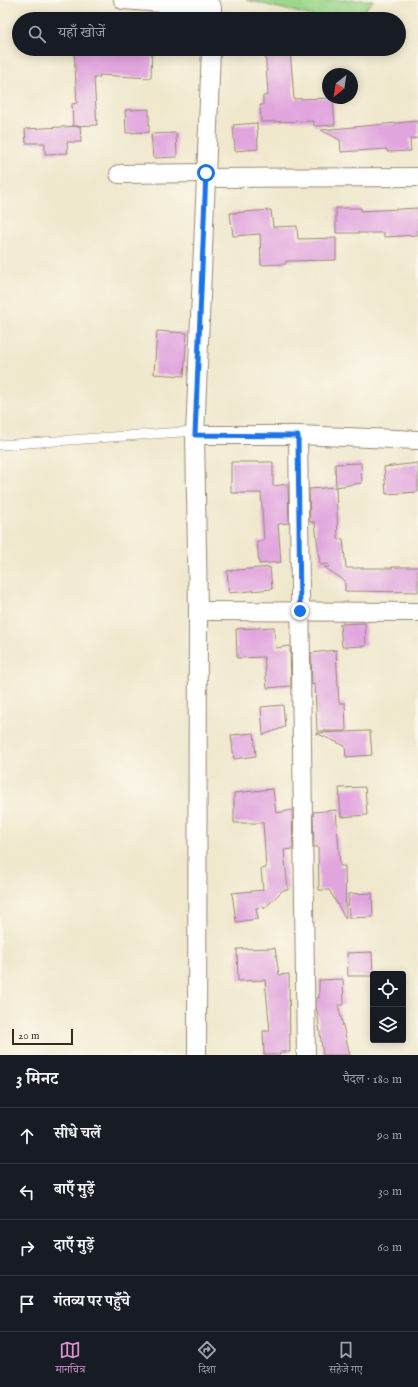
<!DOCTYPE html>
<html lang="hi">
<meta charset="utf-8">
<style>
:root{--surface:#171b24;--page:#242831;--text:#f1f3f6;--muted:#9ea1a6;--line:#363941;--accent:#d690ce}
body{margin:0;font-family:"IM FELL English","Noto Serif Devanagari",serif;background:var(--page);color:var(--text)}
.controls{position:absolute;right:12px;bottom:12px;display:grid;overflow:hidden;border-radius:4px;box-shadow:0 2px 10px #0003}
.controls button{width:36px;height:36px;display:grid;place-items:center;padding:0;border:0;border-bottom:1px solid var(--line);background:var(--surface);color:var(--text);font:20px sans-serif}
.compass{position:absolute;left:322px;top:68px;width:36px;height:36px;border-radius:50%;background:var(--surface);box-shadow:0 2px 10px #0003;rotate:210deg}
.scale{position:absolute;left:12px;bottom:10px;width:61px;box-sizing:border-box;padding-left:4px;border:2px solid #3b2a1e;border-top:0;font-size:11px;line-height:14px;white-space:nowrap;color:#3b2a1e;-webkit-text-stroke:3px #fbf7ec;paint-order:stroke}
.stop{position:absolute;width:12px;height:12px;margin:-9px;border:3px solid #1a73e8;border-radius:50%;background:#fff}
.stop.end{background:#1a73e8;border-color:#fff;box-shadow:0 1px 4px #0008}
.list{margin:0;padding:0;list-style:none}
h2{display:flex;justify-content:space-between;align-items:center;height:52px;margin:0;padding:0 16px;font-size:17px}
h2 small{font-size:13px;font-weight:400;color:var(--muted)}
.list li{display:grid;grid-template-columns:26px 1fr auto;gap:12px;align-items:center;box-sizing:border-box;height:56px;padding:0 16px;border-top:1px solid var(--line)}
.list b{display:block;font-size:15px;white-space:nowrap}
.list em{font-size:13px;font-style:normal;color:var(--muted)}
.icon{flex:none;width:22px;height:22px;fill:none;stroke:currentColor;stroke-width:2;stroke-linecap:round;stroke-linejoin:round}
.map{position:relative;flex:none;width:418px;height:1055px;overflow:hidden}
.search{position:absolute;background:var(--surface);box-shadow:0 2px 10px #0003;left:12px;right:12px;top:12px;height:44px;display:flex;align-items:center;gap:10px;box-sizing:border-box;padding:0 14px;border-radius:22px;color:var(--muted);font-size:15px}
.sheet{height:276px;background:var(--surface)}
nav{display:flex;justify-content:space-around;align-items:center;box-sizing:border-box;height:56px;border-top:1px solid var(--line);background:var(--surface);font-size:11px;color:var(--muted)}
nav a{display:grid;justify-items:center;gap:2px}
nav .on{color:var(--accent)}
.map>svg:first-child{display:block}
.green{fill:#9cd78b;stroke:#6c8054}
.building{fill:#e1a5de}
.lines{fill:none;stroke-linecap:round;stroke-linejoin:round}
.service-casing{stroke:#968976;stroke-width:10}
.minor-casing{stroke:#968976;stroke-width:20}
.service{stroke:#fff;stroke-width:9}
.minor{stroke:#fff;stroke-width:18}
.route{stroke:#1a73e8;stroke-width:5}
</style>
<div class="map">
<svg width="418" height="1055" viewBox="0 0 418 1055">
<rect width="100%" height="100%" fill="#fbf7ec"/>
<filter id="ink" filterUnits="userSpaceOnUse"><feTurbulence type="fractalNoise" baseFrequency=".025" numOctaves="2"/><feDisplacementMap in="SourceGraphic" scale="8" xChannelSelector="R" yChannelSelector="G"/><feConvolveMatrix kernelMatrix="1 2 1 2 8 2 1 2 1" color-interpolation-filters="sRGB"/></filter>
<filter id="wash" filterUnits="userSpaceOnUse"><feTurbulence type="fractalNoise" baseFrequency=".012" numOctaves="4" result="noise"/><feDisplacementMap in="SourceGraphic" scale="16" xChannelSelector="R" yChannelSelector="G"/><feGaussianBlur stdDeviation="0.9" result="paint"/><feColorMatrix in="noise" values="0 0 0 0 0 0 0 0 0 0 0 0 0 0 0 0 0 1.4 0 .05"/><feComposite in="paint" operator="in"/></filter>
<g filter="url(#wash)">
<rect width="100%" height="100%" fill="#f0e8cd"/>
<!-- green -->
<polygon class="green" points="246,0 374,0 356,19 325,19"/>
<g id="blocks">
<!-- building -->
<g class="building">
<polygon points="74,49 152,49 151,78 99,75 100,77 94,78 97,125 73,126 72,104 77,103"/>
<polygon points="265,49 290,49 294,99 333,98 335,125 314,126 314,121 261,122 260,105 263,105 263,96 268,95"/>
<polygon points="149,109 149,132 126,133 125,110"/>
<polygon points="418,121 418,138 410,139 411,151 387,152 387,149 341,152 340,140 321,130"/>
<polygon points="257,123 258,149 235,151 233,125"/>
<polygon points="80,126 81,142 67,142 68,153 45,154 45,143 26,143 25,129"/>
<polygon points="176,133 177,157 153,158 151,134"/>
<polygon points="336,208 361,208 361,211 418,208 418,235 384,237 384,233 336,233"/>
<polygon points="271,210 273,227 297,226 298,239 336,238 336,260 286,261 286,264 261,265 260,234 233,236 230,213"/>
<polygon points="157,331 187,333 184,376 154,374"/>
<polygon points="231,462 273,462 273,486 288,484 289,523 278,524 281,562 259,564 257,541 264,541 261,493 231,493"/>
<polygon points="361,463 362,483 336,487 335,464"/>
<polygon points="418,463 418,492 386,494 384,467"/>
<polygon points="336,487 338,539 343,539 346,568 392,568 392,567 418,567 418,592 345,591 345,581 324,567 329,567 328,564 320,565 315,522 310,522 309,489"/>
<polygon points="270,567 272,589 229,593 227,571"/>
<polygon points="365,623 366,646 342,647 340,624"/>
<polygon points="274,627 276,648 290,646 291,686 267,688 264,657 237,658 236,629"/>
<polygon points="336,650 339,703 345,703 346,731 317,731 315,684 312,685 311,653"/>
<polygon points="283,705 285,727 263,735 261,707"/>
<polygon points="370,731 372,755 346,757 345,746 316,733"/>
<polygon points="254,733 256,756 234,759 231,735"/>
<polygon points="365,787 367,815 341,817 339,788"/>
<polygon points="273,789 276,813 292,810 293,849 284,850 288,890 283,890 264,909 264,906 256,908 258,919 236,922 232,893 263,890 261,869 266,868 263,823 234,823 234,793"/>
<polygon points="336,810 340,866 345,866 346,919 329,890 319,890 318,847 314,847 313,812"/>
<polygon points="372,893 373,917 349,918 348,894"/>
<polygon points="275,948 279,975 289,974 290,1052 281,1052 279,1055 264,1055 263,1031 270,1031 265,980 238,981 237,949"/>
<polygon points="372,952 373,976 348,976 347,953"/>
<polygon points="343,979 344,1005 338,1005 350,1055 323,1055 316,1004 316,998 319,998 319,980"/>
</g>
</g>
</g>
<g filter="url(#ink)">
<use href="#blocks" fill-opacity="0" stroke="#968976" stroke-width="1"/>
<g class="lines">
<defs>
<polyline id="service" points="0,445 195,431"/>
<g id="minor">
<polyline points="123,0 212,7 212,19"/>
<polyline points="119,174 206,173"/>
<polyline points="206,178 418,177"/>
<polyline points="195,435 298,435 418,440"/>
<polyline points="298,435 306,1055"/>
<polyline points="198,611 418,612"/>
<polyline points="197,1055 198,611 195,435 206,178 211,49"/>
</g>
</defs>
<!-- service casing -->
<use href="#service" class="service-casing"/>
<!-- minor casing -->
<use href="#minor" class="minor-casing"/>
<!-- service -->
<use href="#service" class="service"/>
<!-- minor -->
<use href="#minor" class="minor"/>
</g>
</g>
<g class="lines" filter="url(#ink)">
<!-- route -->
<polyline class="route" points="206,173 195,435 298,436 300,611"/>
</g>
</svg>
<div class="controls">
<button><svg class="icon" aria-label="locate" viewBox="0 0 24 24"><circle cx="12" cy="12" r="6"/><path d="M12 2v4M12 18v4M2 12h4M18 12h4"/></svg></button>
<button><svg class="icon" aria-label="layers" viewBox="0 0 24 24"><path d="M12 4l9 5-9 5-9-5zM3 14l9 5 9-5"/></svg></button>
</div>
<svg class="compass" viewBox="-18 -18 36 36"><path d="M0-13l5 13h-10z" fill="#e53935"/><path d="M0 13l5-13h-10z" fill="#9ea1a6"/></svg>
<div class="scale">20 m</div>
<div class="stop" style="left:206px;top:173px"></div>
<div class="stop end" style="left:300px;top:611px"></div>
<div class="search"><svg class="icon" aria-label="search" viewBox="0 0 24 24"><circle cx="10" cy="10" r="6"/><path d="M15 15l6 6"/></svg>यहाँ खोजें</div>
</div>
<section class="sheet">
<h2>3 मिनट<small>पैदल · 180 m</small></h2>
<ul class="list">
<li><svg class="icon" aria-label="ahead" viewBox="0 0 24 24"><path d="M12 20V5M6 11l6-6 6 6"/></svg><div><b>सीधे चलें</b></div><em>90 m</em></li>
<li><svg class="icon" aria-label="left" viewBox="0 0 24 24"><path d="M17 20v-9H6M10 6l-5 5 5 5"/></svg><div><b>बाएँ मुड़ें</b></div><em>30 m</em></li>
<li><svg class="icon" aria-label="right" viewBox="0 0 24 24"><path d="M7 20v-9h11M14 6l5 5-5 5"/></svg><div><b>दाएँ मुड़ें</b></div><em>60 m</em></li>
<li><svg class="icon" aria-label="arrive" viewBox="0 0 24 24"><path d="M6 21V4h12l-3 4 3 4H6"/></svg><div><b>गंतव्य पर पहुँचे</b></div></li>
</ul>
</section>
<nav>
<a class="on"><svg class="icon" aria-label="map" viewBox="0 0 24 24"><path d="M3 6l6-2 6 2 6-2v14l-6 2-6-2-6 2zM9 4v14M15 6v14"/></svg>मानचित्र</a>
<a><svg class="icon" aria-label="directions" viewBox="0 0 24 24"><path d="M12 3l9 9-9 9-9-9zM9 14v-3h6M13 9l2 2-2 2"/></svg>दिशा</a>
<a><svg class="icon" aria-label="saved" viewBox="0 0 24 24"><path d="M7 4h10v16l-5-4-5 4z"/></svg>सहेजे गए</a>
</nav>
